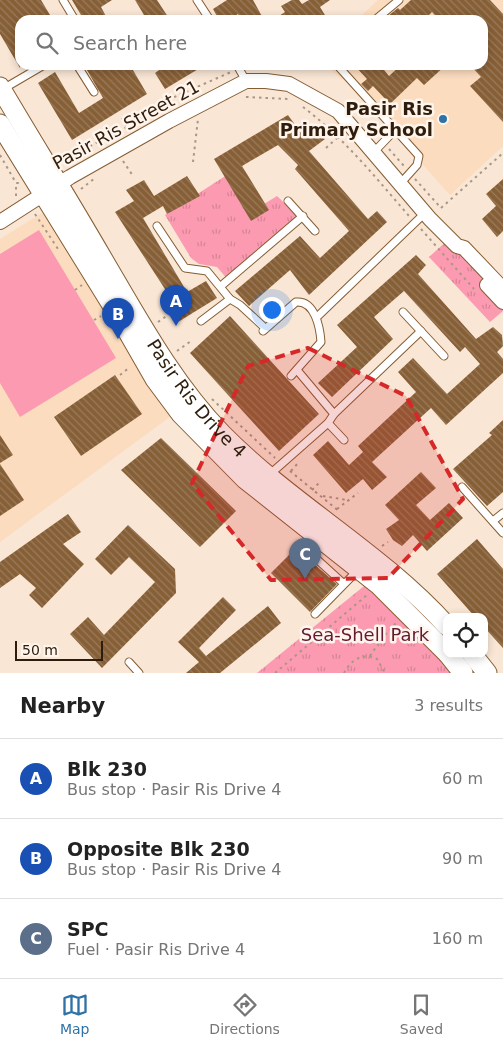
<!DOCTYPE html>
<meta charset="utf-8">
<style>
:root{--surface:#fff;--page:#f2f2f2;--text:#222;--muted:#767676;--line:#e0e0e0;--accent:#2e72a7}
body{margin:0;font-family:"DejaVu Sans",sans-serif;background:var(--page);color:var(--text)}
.controls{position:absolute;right:15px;bottom:15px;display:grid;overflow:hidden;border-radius:10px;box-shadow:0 2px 8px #0003}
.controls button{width:45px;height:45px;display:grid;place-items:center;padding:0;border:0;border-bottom:1px solid var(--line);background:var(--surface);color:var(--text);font:25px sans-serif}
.scale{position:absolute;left:15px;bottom:12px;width:88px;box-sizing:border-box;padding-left:5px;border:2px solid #2e1d0c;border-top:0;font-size:14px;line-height:18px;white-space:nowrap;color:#2e1d0c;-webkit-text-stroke:4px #fff5ec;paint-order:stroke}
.you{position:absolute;left:271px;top:309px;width:18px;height:18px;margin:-12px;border:4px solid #fff;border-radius:50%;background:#1a73e8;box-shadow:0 0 0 8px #1a73e833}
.badge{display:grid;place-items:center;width:32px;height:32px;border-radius:50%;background:var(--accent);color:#fff;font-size:16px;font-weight:700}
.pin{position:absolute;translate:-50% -41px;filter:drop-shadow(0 1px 2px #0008)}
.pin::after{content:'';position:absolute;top:26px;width:18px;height:15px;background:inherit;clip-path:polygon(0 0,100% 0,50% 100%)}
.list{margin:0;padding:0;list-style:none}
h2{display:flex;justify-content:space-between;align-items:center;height:65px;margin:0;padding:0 20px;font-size:21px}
h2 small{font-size:16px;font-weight:400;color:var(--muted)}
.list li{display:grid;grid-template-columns:32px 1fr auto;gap:15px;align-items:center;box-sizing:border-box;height:80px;padding:0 20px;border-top:1px solid var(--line)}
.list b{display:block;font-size:19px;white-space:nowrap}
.list p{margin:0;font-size:16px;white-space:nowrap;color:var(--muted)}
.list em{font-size:16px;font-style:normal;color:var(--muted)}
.icon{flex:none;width:28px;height:28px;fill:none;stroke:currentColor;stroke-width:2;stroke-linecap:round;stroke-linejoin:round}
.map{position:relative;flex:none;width:503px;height:673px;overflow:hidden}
.search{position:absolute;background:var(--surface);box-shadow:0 2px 8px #0003;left:15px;right:15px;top:15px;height:55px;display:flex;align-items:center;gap:12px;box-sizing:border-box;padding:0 18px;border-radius:15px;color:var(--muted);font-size:19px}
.sheet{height:305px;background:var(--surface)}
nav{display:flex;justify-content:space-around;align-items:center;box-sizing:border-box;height:70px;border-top:1px solid var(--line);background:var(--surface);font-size:14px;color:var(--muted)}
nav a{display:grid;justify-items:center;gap:2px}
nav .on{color:var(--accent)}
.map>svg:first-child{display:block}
.built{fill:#fbdcbf}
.grass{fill:url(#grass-tufts)}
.pitch{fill:#fb9ab0}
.building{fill:url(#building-back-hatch)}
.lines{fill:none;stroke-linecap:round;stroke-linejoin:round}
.lane-casing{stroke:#855d33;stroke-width:9}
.street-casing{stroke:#855d33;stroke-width:16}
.secondary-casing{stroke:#855d33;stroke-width:21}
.path{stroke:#a99786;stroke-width:2;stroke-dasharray:2.5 4;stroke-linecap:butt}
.lane{stroke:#fff;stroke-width:7}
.street{stroke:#fff;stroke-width:14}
.secondary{stroke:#fff;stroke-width:19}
.marked{fill:#d62828;fill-opacity:0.2;stroke:#d62828;stroke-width:4;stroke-dasharray:10 6;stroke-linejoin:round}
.poi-dot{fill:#2e72a7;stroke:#fff5ec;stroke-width:2}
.labels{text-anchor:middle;stroke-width:5;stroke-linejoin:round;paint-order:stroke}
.poi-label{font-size:18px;font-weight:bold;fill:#2e1d0c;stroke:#fff5ec;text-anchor:end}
.street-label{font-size:18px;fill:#2e1d0c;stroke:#fff5ec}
.park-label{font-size:18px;fill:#651831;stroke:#fff5ec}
</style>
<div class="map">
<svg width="503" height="673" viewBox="0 0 503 673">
<defs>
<pattern id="grass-tufts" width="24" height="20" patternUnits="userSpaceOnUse" patternTransform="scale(1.25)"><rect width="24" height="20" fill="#fb9ab0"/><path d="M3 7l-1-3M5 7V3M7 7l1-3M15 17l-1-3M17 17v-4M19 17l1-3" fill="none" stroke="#d78496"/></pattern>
<pattern id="building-back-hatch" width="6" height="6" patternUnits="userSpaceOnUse" patternTransform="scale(1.25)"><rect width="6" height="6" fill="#875f36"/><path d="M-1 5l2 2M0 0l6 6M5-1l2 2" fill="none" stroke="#987b5c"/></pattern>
</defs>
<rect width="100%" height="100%" fill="#f9e6d5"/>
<!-- built -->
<g class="built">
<polygon points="378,0 503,0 503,146 450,195 359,93 325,65 483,65 483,20 357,20"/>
<polygon points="42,213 53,223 171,416 0,542 0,239"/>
</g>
<!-- grass -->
<g class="grass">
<polygon points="233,171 256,209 277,196 299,217 229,281 217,267 199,264 191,258 165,215"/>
<polygon points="448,240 503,297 503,311 490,322 429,257"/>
<polygon points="369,582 456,673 257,673"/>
</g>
<!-- pitch -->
<polygon class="pitch" points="39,230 116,358 20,417 0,383 0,254"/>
<!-- building -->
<g class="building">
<polygon points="0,0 41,0 53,20 20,20 20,68 0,34"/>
<polygon points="72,0 112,0 101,7 108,20 84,20"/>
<polygon points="135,0 157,0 170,20 147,20"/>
<polygon points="227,0 253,0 264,20 241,20 238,14 228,20 219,20 213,9"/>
<polygon points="292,0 299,0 302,4 309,0 330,0 320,7 328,20 273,20 285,12 281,6"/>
<polygon points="411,0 490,0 503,14 503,122 470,86 481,77 470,65 483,65 483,34 488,30 483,24 483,20 439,20 432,12 424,20 383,20 398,8 400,10"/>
<polygon points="84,65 130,65 147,94 72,140 38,83 55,72 79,113 103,98"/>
<polygon points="166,65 205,65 165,89 155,73"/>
<polygon points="354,65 380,65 389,76 401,65 446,65 424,85 417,78 390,104 373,86 368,91 361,84 367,79"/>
<polygon points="288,115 301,133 309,124 325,139 309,151 368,219 377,211 387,222 309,295 290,270 249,306 235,291 300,236 320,258 349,231 295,169 298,165 278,145 242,166 269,210 251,221 214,159"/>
<polygon points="187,176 200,196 167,214 163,206 143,218 187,292 206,281 217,298 178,322 168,307 174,303 115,212 134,201 126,190 144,180 154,196"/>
<polygon points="503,179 503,231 497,237 482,219 496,206 486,194"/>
<polygon points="416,255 426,265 418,274 476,339 493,327 502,335 503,346 497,352 503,359 503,373 446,425 431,408 372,462 387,477 372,490 363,479 346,493 313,455 328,441 349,465 363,452 358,446 416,392 398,372 413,358 447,394 480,364 465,347 460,352 404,291 374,317 393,339 332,397 318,383 357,347 337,325"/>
<polygon points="230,316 319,414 279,451 190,353"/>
<polygon points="115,375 142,414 81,456 54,417"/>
<polygon points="503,420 503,492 487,506 453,469 492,435 489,433"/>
<polygon points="0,435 13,455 0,463"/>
<polygon points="161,438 236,511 200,547 121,470"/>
<polygon points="0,464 24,500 0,516"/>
<polygon points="421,472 436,488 416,505 430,520 449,503 463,518 427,551 413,535 402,546 393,540 386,529 399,520 385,505"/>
<polygon points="68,514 81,532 63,544 84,564 42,608 29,595 36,588 20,574 0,588 0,562"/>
<polygon points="128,525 175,569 176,593 102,668 70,634 88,617 104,635 155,582 129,557 111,575 95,559"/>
<polygon points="477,539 503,569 503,648 484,627 484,617 475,617 437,574"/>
<polygon points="298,546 305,556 337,584 310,612 271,573"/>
<polygon points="223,597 236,610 199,648 206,656 268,606 281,623 220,673 186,673 199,662 178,642"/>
</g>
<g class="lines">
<defs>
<g id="lane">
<polyline points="63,0 75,20"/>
<polyline points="197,0 210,20"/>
<polyline points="375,20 399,0"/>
<polyline points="77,65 94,92"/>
<polyline points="237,65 246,81"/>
<polyline points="337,65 419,156 417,165 400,184"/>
<polyline points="3,89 44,65"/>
<polyline points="374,152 395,130"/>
<polyline points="288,201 315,231"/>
<polyline points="157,226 185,268 207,271 230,299 240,305 265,328"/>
<polyline points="221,286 303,216"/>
<polyline points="403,312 444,356"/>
<polyline points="317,317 425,213"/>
<polyline points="201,321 230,299"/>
<path d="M 263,331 L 296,302 C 315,300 320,328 321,342 L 291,376"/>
<polyline points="297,370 334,414"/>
<polyline points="328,423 344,440"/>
<polyline points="269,475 328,423 334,414 421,331"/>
<polyline points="462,487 503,533"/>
<polyline points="493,521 503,513"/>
<polyline points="320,538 309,552 343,583"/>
<polyline points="315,614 358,570"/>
<polyline points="129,662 139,673"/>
</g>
<g id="street">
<polyline points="0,222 70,177 169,121 246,81 266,81 289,84 338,111 430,219 457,246 464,248 503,289"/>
<polyline points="487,285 503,302"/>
</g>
<g id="secondary">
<path id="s1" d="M 0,87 C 33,143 68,199 101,256 C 137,317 172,383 222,434 C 292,505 380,552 447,626"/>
<polyline points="0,124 120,318 155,379 181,414 245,479 379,585 447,653"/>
<polyline points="448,654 463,673"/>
<polyline points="472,654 487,673"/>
</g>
</defs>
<!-- lane casing -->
<use href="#lane" class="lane-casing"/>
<!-- street casing -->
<use href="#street" class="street-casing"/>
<!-- secondary casing -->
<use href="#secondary" class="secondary-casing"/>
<!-- path -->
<g class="path">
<polyline points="248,67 264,65 275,69"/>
<polyline points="246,97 288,99"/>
<path d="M 303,107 C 344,138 376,178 409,216"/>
<polyline points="122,118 127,127"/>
<polyline points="326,148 338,137"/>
<polyline points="389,149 404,166"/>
<polyline points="0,155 16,183 19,183"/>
<polyline points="61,157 65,159 127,127 172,98 231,72"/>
<polyline points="123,161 133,176"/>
<polyline points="193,162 198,119"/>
<polyline points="415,179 441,208"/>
<polyline points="81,189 95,178"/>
<polyline points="16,196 16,183"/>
<polyline points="441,208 503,153"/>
<polyline points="35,214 58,249"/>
<polyline points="421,229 474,289"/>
<polyline points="75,290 82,285"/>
<polyline points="94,320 101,316"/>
<polyline points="158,322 168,315"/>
<polyline points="177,351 191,341"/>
<polyline points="120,375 130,367"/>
<polyline points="212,399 275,458"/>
<polyline points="290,471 340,512"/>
<polyline points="291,471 299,462"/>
<polyline points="312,490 321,481"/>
<polyline points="323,496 347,500"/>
<polyline points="337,509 358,493"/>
<polyline points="382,546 388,542"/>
<polyline points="370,656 382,638 396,623"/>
<polyline points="275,673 367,595"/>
<path d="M 344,673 C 351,660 362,652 377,659 L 385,673"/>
</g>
<!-- lane -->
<use href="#lane" class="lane"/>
<!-- street -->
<use href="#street" class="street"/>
<!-- secondary -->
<use href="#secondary" class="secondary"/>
</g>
<!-- marked area -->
<path class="marked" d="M 308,348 L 406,396 L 463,499 L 388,578 L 271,580 L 192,483 L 248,366 Z"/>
<!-- markers -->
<circle class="poi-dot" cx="443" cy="119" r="5"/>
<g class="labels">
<!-- poi labels -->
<g class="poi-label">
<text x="433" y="115">Pasir Ris<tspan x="433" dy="21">Primary School</tspan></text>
</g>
<!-- street labels -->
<g class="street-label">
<text transform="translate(126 125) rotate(-29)" y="6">Pasir Ris Street 21</text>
<text dy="6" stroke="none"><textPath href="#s1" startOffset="369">Pasir Ris Drive 4</textPath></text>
</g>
<!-- park labels -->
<g class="park-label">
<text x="365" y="641">Sea-Shell Park</text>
</g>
</g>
</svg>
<div class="controls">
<button><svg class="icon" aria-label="locate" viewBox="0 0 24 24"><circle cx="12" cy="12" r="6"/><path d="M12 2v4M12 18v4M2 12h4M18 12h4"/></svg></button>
</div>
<div class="scale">50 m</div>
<div class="you"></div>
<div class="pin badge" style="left:176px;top:326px;background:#1a4fb4">A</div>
<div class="pin badge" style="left:118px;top:339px;background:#1a4fb4">B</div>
<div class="pin badge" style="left:305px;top:579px;background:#5c6f8a">C</div>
<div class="search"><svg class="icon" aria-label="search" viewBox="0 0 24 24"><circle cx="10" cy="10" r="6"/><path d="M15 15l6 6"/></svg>Search here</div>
</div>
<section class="sheet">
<h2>Nearby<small>3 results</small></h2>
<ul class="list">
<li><span class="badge" style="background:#1a4fb4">A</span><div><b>Blk 230</b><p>Bus stop · Pasir Ris Drive 4</p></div><em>60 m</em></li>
<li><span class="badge" style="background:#1a4fb4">B</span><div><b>Opposite Blk 230</b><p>Bus stop · Pasir Ris Drive 4</p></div><em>90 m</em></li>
<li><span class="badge" style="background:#5c6f8a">C</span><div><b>SPC</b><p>Fuel · Pasir Ris Drive 4</p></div><em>160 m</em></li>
</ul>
</section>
<nav>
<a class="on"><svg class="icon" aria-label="map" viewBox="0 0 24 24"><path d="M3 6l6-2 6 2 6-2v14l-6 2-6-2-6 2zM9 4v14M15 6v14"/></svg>Map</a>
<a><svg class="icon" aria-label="directions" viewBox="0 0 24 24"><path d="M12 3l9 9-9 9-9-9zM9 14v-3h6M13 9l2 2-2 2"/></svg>Directions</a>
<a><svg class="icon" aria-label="saved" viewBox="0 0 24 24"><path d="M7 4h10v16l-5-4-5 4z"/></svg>Saved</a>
</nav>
